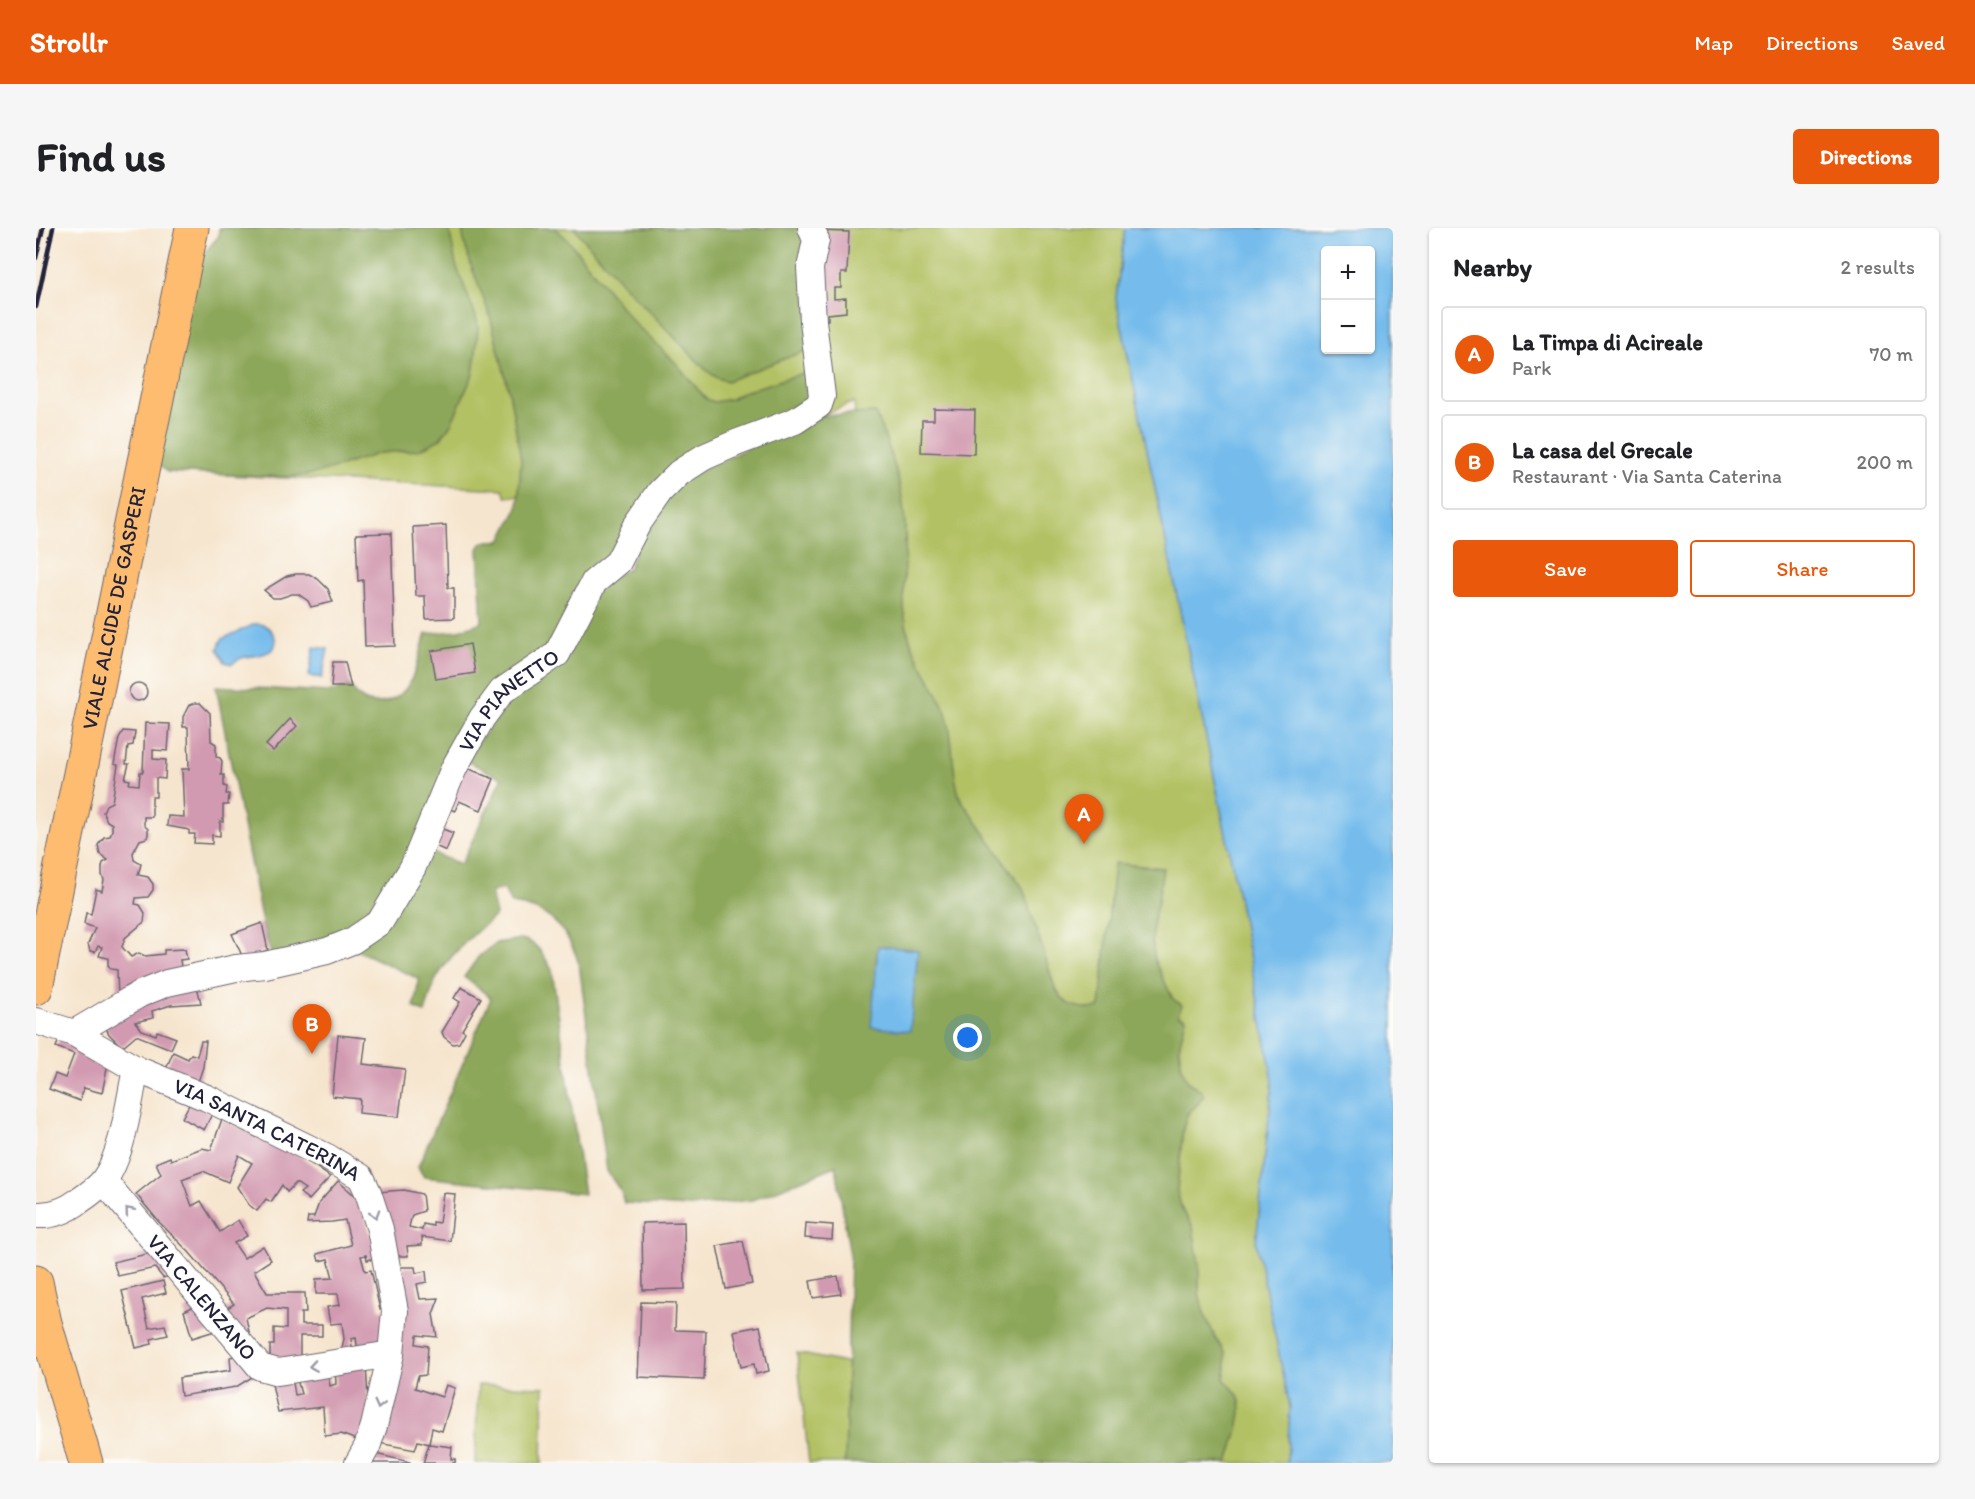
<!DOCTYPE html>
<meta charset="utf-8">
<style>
:root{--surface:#fff;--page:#f6f6f6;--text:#202124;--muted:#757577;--line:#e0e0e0;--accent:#ea580c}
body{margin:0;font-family:Itim,sans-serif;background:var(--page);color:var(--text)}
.controls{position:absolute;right:18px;top:18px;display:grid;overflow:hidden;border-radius:6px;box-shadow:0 2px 4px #0004}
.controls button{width:54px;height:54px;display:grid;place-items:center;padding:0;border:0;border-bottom:2px solid var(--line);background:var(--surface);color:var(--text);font:30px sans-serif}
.you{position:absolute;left:932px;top:810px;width:21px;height:21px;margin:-15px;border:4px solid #fff;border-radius:50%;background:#1a73e8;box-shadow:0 0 0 9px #1a73e833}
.badge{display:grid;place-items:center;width:39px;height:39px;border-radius:50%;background:var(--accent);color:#fff;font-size:20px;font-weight:700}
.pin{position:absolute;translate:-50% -50px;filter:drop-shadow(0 2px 3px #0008)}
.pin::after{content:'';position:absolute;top:32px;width:21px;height:18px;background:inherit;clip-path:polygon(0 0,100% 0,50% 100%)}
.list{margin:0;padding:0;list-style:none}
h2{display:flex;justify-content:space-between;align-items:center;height:78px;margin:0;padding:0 24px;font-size:26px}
h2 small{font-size:20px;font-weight:400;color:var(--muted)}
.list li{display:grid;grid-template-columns:39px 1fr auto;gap:18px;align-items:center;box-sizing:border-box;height:96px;margin:0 12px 12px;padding:0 12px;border:2px solid var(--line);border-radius:6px}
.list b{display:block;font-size:22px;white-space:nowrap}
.list p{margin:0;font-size:20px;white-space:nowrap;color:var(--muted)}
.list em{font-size:20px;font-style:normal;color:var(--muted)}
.actions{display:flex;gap:12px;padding:18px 24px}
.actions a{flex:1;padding:14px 0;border:2px solid var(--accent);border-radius:6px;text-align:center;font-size:21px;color:var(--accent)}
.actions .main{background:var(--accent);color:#fff}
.map{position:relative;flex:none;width:1357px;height:1235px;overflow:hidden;border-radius:6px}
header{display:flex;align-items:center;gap:36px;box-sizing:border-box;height:84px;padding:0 30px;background:var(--accent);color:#fff}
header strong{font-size:28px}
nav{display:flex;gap:33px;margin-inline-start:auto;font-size:21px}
.intro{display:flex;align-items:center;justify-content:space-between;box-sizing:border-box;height:144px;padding:0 36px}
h1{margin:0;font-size:42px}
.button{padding:15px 27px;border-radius:6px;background:var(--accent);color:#fff;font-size:21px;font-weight:700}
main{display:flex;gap:36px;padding:0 36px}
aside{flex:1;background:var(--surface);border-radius:6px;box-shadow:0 2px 4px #0004}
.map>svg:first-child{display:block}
.green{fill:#b2c164;stroke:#6a7250;stroke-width:1.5}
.forest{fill:#8da75a;stroke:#58644a;stroke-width:1.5}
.water{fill:#74bcec;stroke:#4b6f94;stroke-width:1.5;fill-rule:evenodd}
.building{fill:#d29ab0}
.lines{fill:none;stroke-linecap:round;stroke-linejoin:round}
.minor-casing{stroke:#6c666e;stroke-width:28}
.major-casing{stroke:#6c666e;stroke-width:35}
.minor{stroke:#fff;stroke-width:26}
.major{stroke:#fdbc6f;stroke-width:33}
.rail{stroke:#22223b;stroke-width:4.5}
.oneway{stroke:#9c9ca7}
.labels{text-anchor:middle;stroke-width:4.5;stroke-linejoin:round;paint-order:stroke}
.street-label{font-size:21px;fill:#22223b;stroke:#fdfcf7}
</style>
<header>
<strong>Strollr</strong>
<nav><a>Map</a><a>Directions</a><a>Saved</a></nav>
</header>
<div class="intro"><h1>Find us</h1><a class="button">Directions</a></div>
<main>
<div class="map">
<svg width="1357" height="1235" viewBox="0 0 1357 1235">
<rect width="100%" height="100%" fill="#fdfcf7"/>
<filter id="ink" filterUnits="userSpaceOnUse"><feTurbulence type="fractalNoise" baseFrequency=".0167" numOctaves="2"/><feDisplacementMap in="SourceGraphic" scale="12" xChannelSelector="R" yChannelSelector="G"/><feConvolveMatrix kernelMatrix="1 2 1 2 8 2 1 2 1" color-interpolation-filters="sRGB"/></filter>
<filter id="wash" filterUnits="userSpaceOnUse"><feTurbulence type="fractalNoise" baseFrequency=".008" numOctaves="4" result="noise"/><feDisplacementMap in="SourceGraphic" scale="24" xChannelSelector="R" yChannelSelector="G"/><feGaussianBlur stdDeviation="1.35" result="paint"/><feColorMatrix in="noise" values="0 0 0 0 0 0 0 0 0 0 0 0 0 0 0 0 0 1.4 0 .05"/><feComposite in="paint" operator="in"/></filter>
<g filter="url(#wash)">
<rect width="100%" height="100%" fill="#f6e5ce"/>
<!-- green -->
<g class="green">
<polygon points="183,0 1089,0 1080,70 1194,626 1237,852 1220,1015 1254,1179 1251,1235 773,1235 761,1125 851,1144 845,515 818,174 643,245 628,206 479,268 470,269 467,261 131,244 178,14 183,8"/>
<polygon points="442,1157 508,1159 506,1235 439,1235"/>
</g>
<!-- forest -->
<g class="forest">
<polygon points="183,0 413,0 420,37 440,89 442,98 440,125 437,146 415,196 404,211 393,217 382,222 344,225 287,244 271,247 249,249 131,244 120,234 158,36 183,8"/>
<path d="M 426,0 L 519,0 L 533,13 L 597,94 L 639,134 L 670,171 L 678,174 L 695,171 L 707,164 L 777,142 L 778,159 L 771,177 L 662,225 L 516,420 L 462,459 L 339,692 L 237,732 L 226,695 L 180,458 L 292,464 L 315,459 C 321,469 330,476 342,475 C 378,473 381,433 390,406 L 421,403 L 446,394 L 442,321 C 447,310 455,313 465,313 L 482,279 L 485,231 L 473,163 L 454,88 L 436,40 L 428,13 Z"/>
<polygon points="538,0 770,0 774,121 691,153 681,150 670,142 586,55"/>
<path d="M 839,185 C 855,222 868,260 869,300 C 871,333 864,369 871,401 C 877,429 900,457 910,485 C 919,513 914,541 924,570 L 987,660 L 1019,760 C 1022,765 1025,770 1029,773 C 1037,779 1056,783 1064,779 L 1078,635 L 1127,640 L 1122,674 L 1117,693 L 1116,713 L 1119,734 L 1137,771 L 1146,777 L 1142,787 L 1150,790 L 1143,819 L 1146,841 L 1152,854 L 1163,861 L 1168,867 L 1162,876 L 1152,885 L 1147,901 L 1141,963 L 1146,982 L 1157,999 L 1163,1037 L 1163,1065 L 1168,1085 L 1180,1111 L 1189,1125 L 1190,1140 L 1188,1151 C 1193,1156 1200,1163 1203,1170 C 1210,1187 1196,1218 1192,1235 L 809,1235 L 814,1028 L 800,938 L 716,972 L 653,979 L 588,975 L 585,964 L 571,943 L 543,736 C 532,701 513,680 475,676 L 468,661 L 455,664 L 460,687 C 437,707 414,725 399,753 C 395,763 392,775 389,785 L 378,779 L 383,751 L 318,721 L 393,624 L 425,636 L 466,550 L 428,532 L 565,356 L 593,340 L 607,298 L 647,250 L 777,190 L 794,187 Z"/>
<path d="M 485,711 C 502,714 508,728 516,742 L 548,966 L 388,949 L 382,939 L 455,770 L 428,749 L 443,728 L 460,715 Z"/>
</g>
<!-- water -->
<g class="water">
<path d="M 1089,0 L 1357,0 L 1357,1235 L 1251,1235 L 1254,1179 L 1220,1015 L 1237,852 L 1194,626 L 1080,70 ZM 1290,22 L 1334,22 L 1334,122 L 1290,122 Z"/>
<path d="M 219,396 C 230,395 237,402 240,413 L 238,420 C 225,432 207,424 196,436 L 189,434 L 182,421 L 186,411 Z"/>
<polygon points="278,419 292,421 286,450 273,448"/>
<polygon points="842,718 882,722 874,803 835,799"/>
</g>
<g id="blocks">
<!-- building -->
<g class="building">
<polygon points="784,3 813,4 811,45 805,45 805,60 798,60 798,71 810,70 810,84 792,86 792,92 784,92"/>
<polygon points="898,181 939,182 938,226 885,224 886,192 898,192"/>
<polygon points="410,297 412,360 418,360 418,390 390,391 389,368 380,368 377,299"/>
<polygon points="355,305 359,418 329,419 327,352 322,353 320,306"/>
<polygon points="260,346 273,346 282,351 292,361 297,374 275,379 272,373 262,366 256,366 244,370 237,370 228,362 251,348"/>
<polygon points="434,416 439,445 400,451 395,423"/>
<polygon points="297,434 309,434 315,459 295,459"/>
<circle cx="102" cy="464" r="9"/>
<polygon points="159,475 164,475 174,485 175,513 180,516 180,529 184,530 186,533 185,547 188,547 188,558 191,559 190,566 193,566 192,577 187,577 187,594 184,593 184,608 176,607 176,616 158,615 159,606 153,606 153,602 131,598 132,588 148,589 146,541 153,541 152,499 147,499 147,489 153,477"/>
<polygon points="254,491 261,498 237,523 230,517"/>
<polygon points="109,495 134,496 132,523 117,522 117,531 130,532 129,551 120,550 120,569 116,569 116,589 108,589 108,597 112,601 112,606 111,610 104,612 97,625 98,632 105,636 102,647 112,649 117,656 117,662 112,669 100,670 99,676 104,677 109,685 108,694 89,710 86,719 95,729 103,725 109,728 128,726 128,722 149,721 151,731 144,732 146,745 82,773 81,742 75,741 72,737 72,730 63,728 66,719 62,718 59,724 54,723 52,716 59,700 48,696 50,685 55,686 60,661 66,663 68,652 66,647 66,639 67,635 72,632 64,626 62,617 68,609 74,608 76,602 76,596 71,593 67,584 70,577 76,574 82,537 78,536 83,510 87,503 99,504 97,517 92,518 90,536 93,536 89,551 94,552 93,556 103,557 104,544 107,544"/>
<polygon points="426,538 458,551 445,582 423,573 419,583 410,579"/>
<polygon points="404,600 417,605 410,623 397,617"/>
<polygon points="226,695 232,722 223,725 210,736 196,706"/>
<polygon points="161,758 165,775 135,777 116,783 117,790 99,794 106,802 120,807 121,803 140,810 135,821 100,807 86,819 73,806 67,794 114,769"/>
<polygon points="425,759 445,770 426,802 429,804 423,815 417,816 408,809 406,804 424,774 418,770"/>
<polygon points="302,807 330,810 327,836 369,841 363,889 323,885 324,871 296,868"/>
<polygon points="23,812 73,831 66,865 48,860 44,873 13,861 19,846 29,850 38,826 20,819"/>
<polygon points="165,813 170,813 167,839 161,857 130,841 137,824 152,831 155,826 161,828"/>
<polygon points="154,875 176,886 168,902 146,890"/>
<polygon points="186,891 261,926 294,949 273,972 264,965 269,961 260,955 251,964 246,957 235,974 230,971 221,983 213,977 201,959 216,935 203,927 192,954 167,943 146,951 156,978 165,973 184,1004 202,992 211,1008 198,1015 208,1030 227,1018 235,1032 218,1043 231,1065 269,1065 270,1085 265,1085 265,1097 286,1097 286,1108 264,1108 264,1135 234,1135 234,1117 238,1117 238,1100 250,1101 250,1082 231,1080 210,1090 215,1113 188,1082 198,1076 153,1024 123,994 100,966 125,946 120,935 134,929 135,932 166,920 175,922"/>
<polygon points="302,953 325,973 341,1030 331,1032 330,1027 325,1028 329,1043 335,1042 344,1082 350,1081 352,1117 322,1124 320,1110 315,1111 317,1125 304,1128 308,1111 306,1095 294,1096 291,1079 304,1077 302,1066 280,1066 280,1051 297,1050 292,1031 283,1033 281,1026 315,1017 309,992 296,994 271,995 272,989 278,989 283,975"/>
<polygon points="368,962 386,966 388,983 376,987 373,999 386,1002 387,996 397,998 397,994 403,995 407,965 419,966 414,1013 386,1009 386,1017 371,1018 372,1028 358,1028 341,964"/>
<polygon points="648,994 649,1061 607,1062 606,995"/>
<polygon points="770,995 797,997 796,1012 769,1010"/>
<polygon points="707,1013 716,1056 690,1061 681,1018"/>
<polygon points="119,1024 138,1047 127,1050 119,1040 82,1048 77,1034"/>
<polygon points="360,1039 379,1039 380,1045 390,1043 391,1054 381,1056 384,1071 403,1070 397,1086 401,1109 381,1107 380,1116 392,1118 390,1147 382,1148 379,1160 406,1169 410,1157 419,1160 406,1203 396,1200 393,1216 382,1213 379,1222 337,1214"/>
<polygon points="802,1048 805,1066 777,1070 774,1053"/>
<polygon points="127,1053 130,1065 106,1071 113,1100 129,1097 132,1107 115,1111 116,1116 100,1120 86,1063"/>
<polygon points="605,1074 640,1075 639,1102 670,1103 668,1152 602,1149"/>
<polygon points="163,1076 182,1102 156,1110 148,1083"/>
<polygon points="724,1098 733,1143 720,1146 718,1136 705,1139 698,1103"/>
<polygon points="204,1127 221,1146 200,1159 145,1168 143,1150 195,1142 194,1129"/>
<polygon points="330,1135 333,1191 326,1214 305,1206 289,1208 287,1179 242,1184 236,1156 256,1149 259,1167 265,1166 260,1147 291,1140 294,1158 300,1156 299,1139"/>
<polygon points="393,1216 416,1219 415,1231 419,1231 419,1235 387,1235"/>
<polygon points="335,1225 374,1234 374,1235 330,1235"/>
</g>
</g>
</g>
<g filter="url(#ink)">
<use href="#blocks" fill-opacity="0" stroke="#6c666e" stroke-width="1.5"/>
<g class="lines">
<defs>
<g id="minor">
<path id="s1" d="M 0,793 L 38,805 L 100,841 L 171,870 L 291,929 L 325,949 L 332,964 L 344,1001 L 359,1083 L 355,1126 L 338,1198 L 331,1219 L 322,1235"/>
<path id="s2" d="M 38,805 L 104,766 L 131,755 L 200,740 L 229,737 L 291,723 L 316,713 L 344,694 L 377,639 L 418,540 L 446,490 L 466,463 L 521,426 L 558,354 L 582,334 L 601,297 L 624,264 L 643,245 L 668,229 L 700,215 L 759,193 L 783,177 L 786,168 L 777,93 L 774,40 L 780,12 L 775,0"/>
<path id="s3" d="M 68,953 L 224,1139 L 242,1144 L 355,1126"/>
<path d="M 0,987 C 16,988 31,982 43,973 C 52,967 62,960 68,952 C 87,927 93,873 100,841"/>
</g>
<g id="major">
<path id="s4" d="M 0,760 L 156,0"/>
<polyline points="0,1054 9,1095 50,1235"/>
</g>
</defs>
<!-- minor casing -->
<use href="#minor" class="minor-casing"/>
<!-- major casing -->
<use href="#major" class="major-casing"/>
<!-- minor -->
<use href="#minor" class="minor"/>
<!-- major -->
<use href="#major" class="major"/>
<!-- rail -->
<g class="rail">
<polyline points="0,30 7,0"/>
<polyline points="0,79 17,0"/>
</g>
</g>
<!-- one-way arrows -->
<defs><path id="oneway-chevron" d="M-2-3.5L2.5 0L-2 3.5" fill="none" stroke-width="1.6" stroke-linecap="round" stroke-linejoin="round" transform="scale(1.5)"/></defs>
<g class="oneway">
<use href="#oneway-chevron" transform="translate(93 983) rotate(-130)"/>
<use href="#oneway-chevron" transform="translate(339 986) rotate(73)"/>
<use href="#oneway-chevron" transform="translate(277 1138) rotate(171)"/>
<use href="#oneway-chevron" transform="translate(343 1177) rotate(104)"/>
</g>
</g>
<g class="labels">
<!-- street labels -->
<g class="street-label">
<text dy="7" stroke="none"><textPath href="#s4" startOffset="388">VIALE ALCIDE DE GASPERI</textPath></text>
<text dy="7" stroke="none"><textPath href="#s2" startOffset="590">VIA PIANETTO</textPath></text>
<text dy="7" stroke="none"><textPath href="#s1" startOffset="256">VIA SANTA CATERINA</textPath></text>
<text dy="7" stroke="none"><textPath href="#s3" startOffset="152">VIA CALENZANO</textPath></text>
</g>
</g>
</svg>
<div class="controls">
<button>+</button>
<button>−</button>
</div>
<div class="you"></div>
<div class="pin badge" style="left:1048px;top:616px">A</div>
<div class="pin badge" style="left:276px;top:826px">B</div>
</div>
<aside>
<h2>Nearby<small>2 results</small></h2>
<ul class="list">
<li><span class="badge">A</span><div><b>La Timpa di Acireale</b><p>Park</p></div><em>70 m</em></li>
<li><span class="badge">B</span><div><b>La casa del Grecale</b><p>Restaurant · Via Santa Caterina</p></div><em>200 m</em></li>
</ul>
<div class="actions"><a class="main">Save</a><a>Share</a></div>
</aside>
</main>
